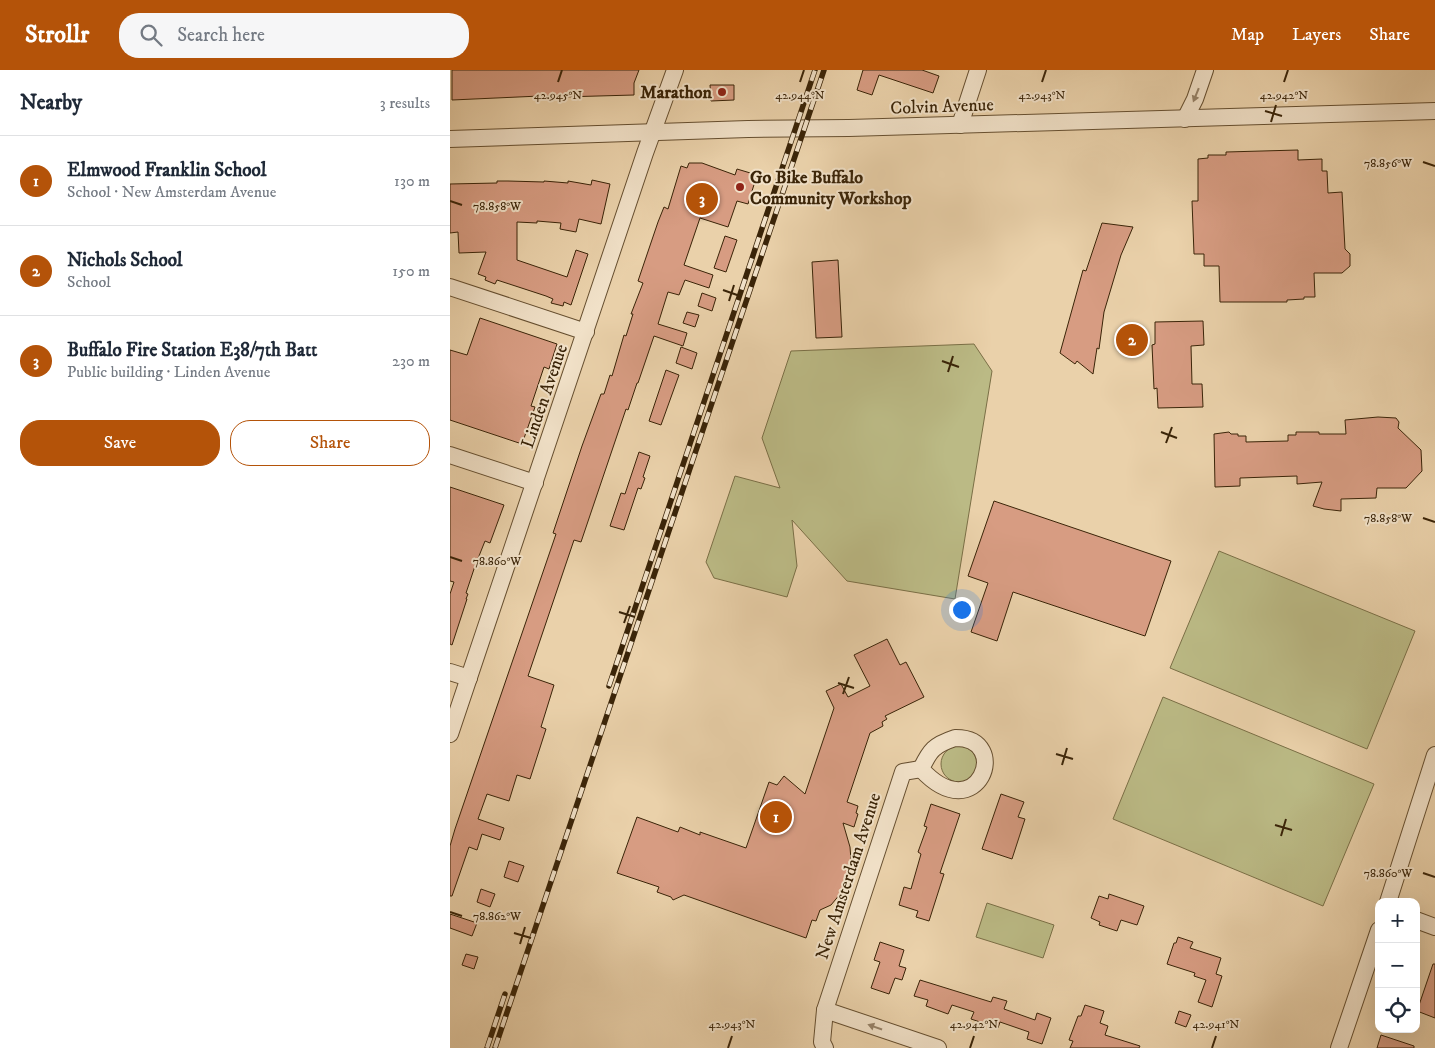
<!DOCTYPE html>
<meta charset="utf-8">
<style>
:root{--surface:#fff;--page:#f6f6f7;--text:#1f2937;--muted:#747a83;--line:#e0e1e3;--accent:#b45309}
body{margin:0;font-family:"IM FELL DW Pica",serif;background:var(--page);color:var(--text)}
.controls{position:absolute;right:15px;bottom:15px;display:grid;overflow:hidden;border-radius:10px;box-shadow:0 5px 20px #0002}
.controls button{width:45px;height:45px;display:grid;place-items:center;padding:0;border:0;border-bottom:1px solid var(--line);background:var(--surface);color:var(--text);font:25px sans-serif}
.you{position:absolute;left:511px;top:539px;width:18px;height:18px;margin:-12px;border:4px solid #fff;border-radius:50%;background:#1a73e8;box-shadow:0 0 0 8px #1a73e833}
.badge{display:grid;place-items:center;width:32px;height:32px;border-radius:50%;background:var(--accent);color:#fff;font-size:16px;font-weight:700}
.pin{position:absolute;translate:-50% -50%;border:2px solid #fff;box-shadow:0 1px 5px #0006}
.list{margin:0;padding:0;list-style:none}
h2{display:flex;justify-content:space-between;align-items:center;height:65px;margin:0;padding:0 20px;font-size:21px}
h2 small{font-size:16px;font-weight:400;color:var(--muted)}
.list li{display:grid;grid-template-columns:32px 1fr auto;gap:15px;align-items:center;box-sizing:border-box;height:90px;padding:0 20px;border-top:1px solid var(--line)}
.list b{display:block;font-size:19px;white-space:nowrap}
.list p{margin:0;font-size:16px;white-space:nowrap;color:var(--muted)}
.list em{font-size:16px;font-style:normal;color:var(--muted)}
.actions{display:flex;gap:10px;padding:15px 20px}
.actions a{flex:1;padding:11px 0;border:1px solid var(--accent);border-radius:20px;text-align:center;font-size:18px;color:var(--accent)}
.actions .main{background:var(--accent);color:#fff}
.icon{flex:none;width:28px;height:28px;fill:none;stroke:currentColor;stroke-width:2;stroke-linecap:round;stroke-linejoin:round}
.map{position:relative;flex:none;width:985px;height:978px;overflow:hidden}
header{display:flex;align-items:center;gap:30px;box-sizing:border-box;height:70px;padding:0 25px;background:var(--accent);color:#fff}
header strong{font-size:24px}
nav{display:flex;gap:28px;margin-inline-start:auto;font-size:18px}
.search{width:350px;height:45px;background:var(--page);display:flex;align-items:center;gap:12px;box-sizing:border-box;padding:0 18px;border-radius:20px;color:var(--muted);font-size:19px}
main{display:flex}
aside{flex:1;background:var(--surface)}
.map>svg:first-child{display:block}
.green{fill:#bbba85;stroke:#7a6f46}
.building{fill:#d79c82;stroke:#3a2408}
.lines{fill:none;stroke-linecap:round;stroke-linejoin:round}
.minor-casing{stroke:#664f30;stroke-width:18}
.minor{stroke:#f1e1c8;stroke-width:16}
.rail-casing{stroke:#3a2408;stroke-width:5.5}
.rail{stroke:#f1e1c8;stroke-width:4;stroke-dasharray:11;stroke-linecap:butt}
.oneway{fill:#968268}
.ticks{fill:none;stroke:#3a2408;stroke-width:2}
.poi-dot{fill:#8f2418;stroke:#f1e1c8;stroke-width:2}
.labels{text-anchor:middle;stroke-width:4;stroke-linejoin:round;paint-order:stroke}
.poi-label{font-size:18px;font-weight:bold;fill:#3a2408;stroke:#f1e1c8;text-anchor:end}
.street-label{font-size:18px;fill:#3a2408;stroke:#f1e1c8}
.ticks-label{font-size:12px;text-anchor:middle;fill:#3a2408;stroke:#f1e1c8;stroke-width:4;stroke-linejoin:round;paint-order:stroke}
</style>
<header>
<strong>Strollr</strong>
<div class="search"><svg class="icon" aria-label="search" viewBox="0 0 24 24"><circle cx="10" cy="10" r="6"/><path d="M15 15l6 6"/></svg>Search here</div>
<nav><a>Map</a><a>Layers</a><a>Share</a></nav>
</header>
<main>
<aside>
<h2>Nearby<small>3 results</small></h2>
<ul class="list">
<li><span class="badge">1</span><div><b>Elmwood Franklin School</b><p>School · New Amsterdam Avenue</p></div><em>130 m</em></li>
<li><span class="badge">2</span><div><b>Nichols School</b><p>School</p></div><em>150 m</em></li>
<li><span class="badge">3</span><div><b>Buffalo Fire Station E38/7th Batt</b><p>Public building · Linden Avenue</p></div><em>230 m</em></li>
</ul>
<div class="actions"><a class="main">Save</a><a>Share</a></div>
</aside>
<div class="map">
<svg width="985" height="978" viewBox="0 0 985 978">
<rect width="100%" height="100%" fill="#ead1aa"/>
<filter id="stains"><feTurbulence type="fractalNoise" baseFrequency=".004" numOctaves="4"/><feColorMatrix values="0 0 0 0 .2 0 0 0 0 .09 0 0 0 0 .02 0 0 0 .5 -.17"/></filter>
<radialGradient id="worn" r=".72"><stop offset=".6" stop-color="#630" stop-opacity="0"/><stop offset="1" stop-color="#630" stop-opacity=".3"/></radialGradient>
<!-- green -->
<g class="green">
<polygon points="524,274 542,301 505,529 397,511 342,450 347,496 337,527 264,508 256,492 285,406 330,418 312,368 341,281"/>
<polygon points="769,481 965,561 917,679 720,598"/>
<polygon points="713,627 924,714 873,836 663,749"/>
<circle cx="509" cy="694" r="18"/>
<polygon points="537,833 604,855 593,888 526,867"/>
</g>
<!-- building -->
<g class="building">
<polygon points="2,0 189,0 184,13 184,25 112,27 112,25 2,30"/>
<polygon points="413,0 472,0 489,6 483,23 429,5 422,25 407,20"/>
<polygon points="260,15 284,15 284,30 261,31"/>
<polygon points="848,80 848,90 872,89 872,101 877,101 878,123 892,122 895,179 900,184 900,196 892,203 864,203 865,227 854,227 854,229 837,230 837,232 770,232 769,196 754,196 754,184 744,184 742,131 748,131 748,89 758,88 758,85 776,85 776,82"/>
<polygon points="239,93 252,93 285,105 287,99 307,105 298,134 287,131 278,157 250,148 234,195 263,205 259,218 235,210 229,225 218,222 208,254 237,263 233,276 204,266 188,313 187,313 178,340 176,339 131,472 124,470 78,606 104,615 91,657 96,659 80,709 67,705 59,731 37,724 28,749 54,758 50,770 32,764 27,780 19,777 2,826 0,826 0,776 5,759 106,464 103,463 132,376 147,335 151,324 154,324 160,305 162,306 174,265 176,266 183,244 181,244 193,213 188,211 208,152 214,137 218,139 231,96 237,98"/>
<polygon points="142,110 160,114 151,154 129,149 126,162 110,159 111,153 87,151 87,153 67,152 67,190 117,207 126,180 138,184 121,235 114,232 113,236 101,233 103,229 96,226 47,210 45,214 35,210 36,207 28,204 36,182 9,183 8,162 0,163 0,114 47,113 47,111 58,111 94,112 94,111 118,113 118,111 141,115"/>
<polygon points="652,153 683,157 671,185 654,242 649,279 647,278 643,304 627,291 625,294 610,283 633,200 636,201"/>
<polygon points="275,166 287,170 276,202 264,198"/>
<polygon points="388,190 392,267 366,268 362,192"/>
<polygon points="252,223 266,228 262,241 248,236"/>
<polygon points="237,242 249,245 245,257 233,253"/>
<polygon points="30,248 107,274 99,299 94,297 81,336 85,337 72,374 0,350 0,280 17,285"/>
<polygon points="753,251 754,275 741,276 742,314 752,314 753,337 708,338 707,318 704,319 702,275 705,274 705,252"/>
<polygon points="231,277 247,283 242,299 226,293"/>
<polygon points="216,300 229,305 211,355 199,351"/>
<polygon points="928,347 946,348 949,352 948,358 971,380 972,401 956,418 927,418 926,428 891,429 891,441 874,439 863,436 872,412 847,414 847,406 790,408 790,416 765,417 764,364 779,362 781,364 788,364 788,366 796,366 796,372 838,371 838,365 846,365 846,362 869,362 869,364 896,364 895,350"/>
<polygon points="189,382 200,386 193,407 195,408 191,419 188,418 174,460 160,456 171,423 175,424"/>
<polygon points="0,417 54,435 40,473 35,471 25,496 16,523 18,524 16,529 17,529 2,575 0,574 0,524 4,512 0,511"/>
<polygon points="544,431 721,491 695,566 563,522 547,571 521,562 538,513 518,506"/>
<polygon points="437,569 450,595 456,592 474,627 435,646 437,649 432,652 433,656 420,663 397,732 408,736 406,743 408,744 404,757 393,753 400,777 401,790 398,808 391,823 381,835 370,840 366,851 362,850 356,868 234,825 223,830 221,827 207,822 209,817 167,803 187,747 228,762 230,757 250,765 250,762 296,778 319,712 327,715 334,706 355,724 384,638 376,621 391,614 398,627 420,616 404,585"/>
<polygon points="551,724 574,732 568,747 575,749 562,789 532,779"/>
<polygon points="481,734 510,744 490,803 494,804 479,851 466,847 468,841 449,835 454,817 461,819 471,784 468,782 477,757 474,756"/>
<polygon points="59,791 74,796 68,812 54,807"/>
<polygon points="31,819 45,824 40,837 27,832"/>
<polygon points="659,824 694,836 687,855 671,850 667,861 649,855 650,852 641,848 649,826 658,829"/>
<polygon points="0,844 27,853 22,866 0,858"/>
<polygon points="728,867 743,872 740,878 771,888 766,904 772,906 762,937 748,932 756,910 744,906 745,903 717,894 724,873 726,873"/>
<polygon points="430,872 454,880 449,896 456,898 452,910 445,908 439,924 421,918 430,892 424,890"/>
<polygon points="16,884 28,887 24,899 12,895"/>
<polygon points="983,894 985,894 985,948 967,941"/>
<polygon points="470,910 541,932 543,927 557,931 554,939 585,950 587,943 601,948 592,974 577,969 579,962 550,952 548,958 521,949 524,942 502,935 498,944 476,936 478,930 464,926"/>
<polygon points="635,935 654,941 650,953 658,956 655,965 690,976 689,978 620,978 623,971 619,970 628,946 631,946"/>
<polygon points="729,941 741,945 736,957 725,953"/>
<polygon points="931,965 964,976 964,978 927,978"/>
</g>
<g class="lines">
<defs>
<g id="minor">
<polyline points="735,49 745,29 755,0"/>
<polyline points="510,55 528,0"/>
<polyline points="0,69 298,59 399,58 985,41"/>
<polyline points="0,217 136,262"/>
<polyline points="0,385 85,413"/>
<polyline points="0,602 19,608"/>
<polyline points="0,664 195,83 225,0"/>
<path d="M 505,668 C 563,667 528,761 471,699 C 480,680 484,675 505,668 Z"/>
<polyline points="938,832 985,685"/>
<polyline points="966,850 985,857"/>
<polyline points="375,940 488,978"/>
<polyline points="375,978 372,972 375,940 453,702 471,699"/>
<polyline points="889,978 929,860"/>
</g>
</defs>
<!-- minor casing -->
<use href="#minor" class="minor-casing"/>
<!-- minor -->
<use href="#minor" class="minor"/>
<defs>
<g id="rail">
<polyline points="159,616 365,0"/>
<polyline points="37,978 55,924"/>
<polyline points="45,978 374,0"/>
</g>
</defs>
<!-- rail casing -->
<use href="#rail" class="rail-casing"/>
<!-- rail -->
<use href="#rail" class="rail"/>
</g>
<!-- one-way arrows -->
<defs><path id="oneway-solid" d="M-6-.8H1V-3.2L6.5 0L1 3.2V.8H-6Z" transform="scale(1.25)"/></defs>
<g class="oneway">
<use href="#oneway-solid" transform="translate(746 25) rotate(112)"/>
<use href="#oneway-solid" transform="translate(425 957) rotate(-161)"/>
</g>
<!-- ticks -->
<path class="ticks" d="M 108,12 L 112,0M 350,12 L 354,0M 592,12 L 596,0M 834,12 L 838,0M 815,41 L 832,46M 821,52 L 826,35M 973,92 L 985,96M 0,131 L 12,135M 273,220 L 290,226M 279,231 L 284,215M 492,291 L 509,297M 498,302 L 503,286M 711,362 L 727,368M 716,373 L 722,357M 973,448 L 985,452M 0,487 L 12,491M 169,542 L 185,547M 174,553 L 180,536M 388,613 L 404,618M 393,624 L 399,607M 606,684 L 623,689M 612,695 L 617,678M 825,755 L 842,760M 831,766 L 836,749M 973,803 L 985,807M 0,842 L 12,846M 64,863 L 81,868M 70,874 L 75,857M 278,978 L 282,966M 520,978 L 524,966M 762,978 L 766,966"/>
<!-- markers -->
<g class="poi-dot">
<circle cx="272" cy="22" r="5"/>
<circle cx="290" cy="117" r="5"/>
</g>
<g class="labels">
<!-- poi labels -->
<g class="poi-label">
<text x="262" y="28">Marathon</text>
<text x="300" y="113" text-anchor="start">Go Bike Buffalo<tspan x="300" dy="21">Community Workshop</tspan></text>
</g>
<!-- street labels -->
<g class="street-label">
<text transform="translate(492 36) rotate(-2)" y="6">Colvin Avenue</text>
<text transform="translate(94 326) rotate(-71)" y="6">Linden Avenue</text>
<text transform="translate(398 806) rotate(-72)" y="6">New Amsterdam Avenue</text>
</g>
</g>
<g class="ticks-label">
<text x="108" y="29">42.945°N</text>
<text x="350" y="29">42.944°N</text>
<text x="592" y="29">42.943°N</text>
<text x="834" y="29">42.942°N</text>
<text x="938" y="97">78.856°W</text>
<text x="47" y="140">78.858°W</text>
<text x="938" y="452">78.858°W</text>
<text x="47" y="495">78.860°W</text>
<text x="938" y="807">78.860°W</text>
<text x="47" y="850">78.862°W</text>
<text x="282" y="958">42.943°N</text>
<text x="524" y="958">42.942°N</text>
<text x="766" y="958">42.941°N</text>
</g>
<rect width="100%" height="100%" filter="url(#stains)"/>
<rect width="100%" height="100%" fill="url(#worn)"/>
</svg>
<div class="controls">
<button>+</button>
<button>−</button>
<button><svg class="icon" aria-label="locate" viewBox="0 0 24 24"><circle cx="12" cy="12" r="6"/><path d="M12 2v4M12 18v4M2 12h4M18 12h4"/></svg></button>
</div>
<div class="you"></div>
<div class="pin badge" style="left:326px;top:747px">1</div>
<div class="pin badge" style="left:682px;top:270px">2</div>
<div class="pin badge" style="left:252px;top:129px">3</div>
</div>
</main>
